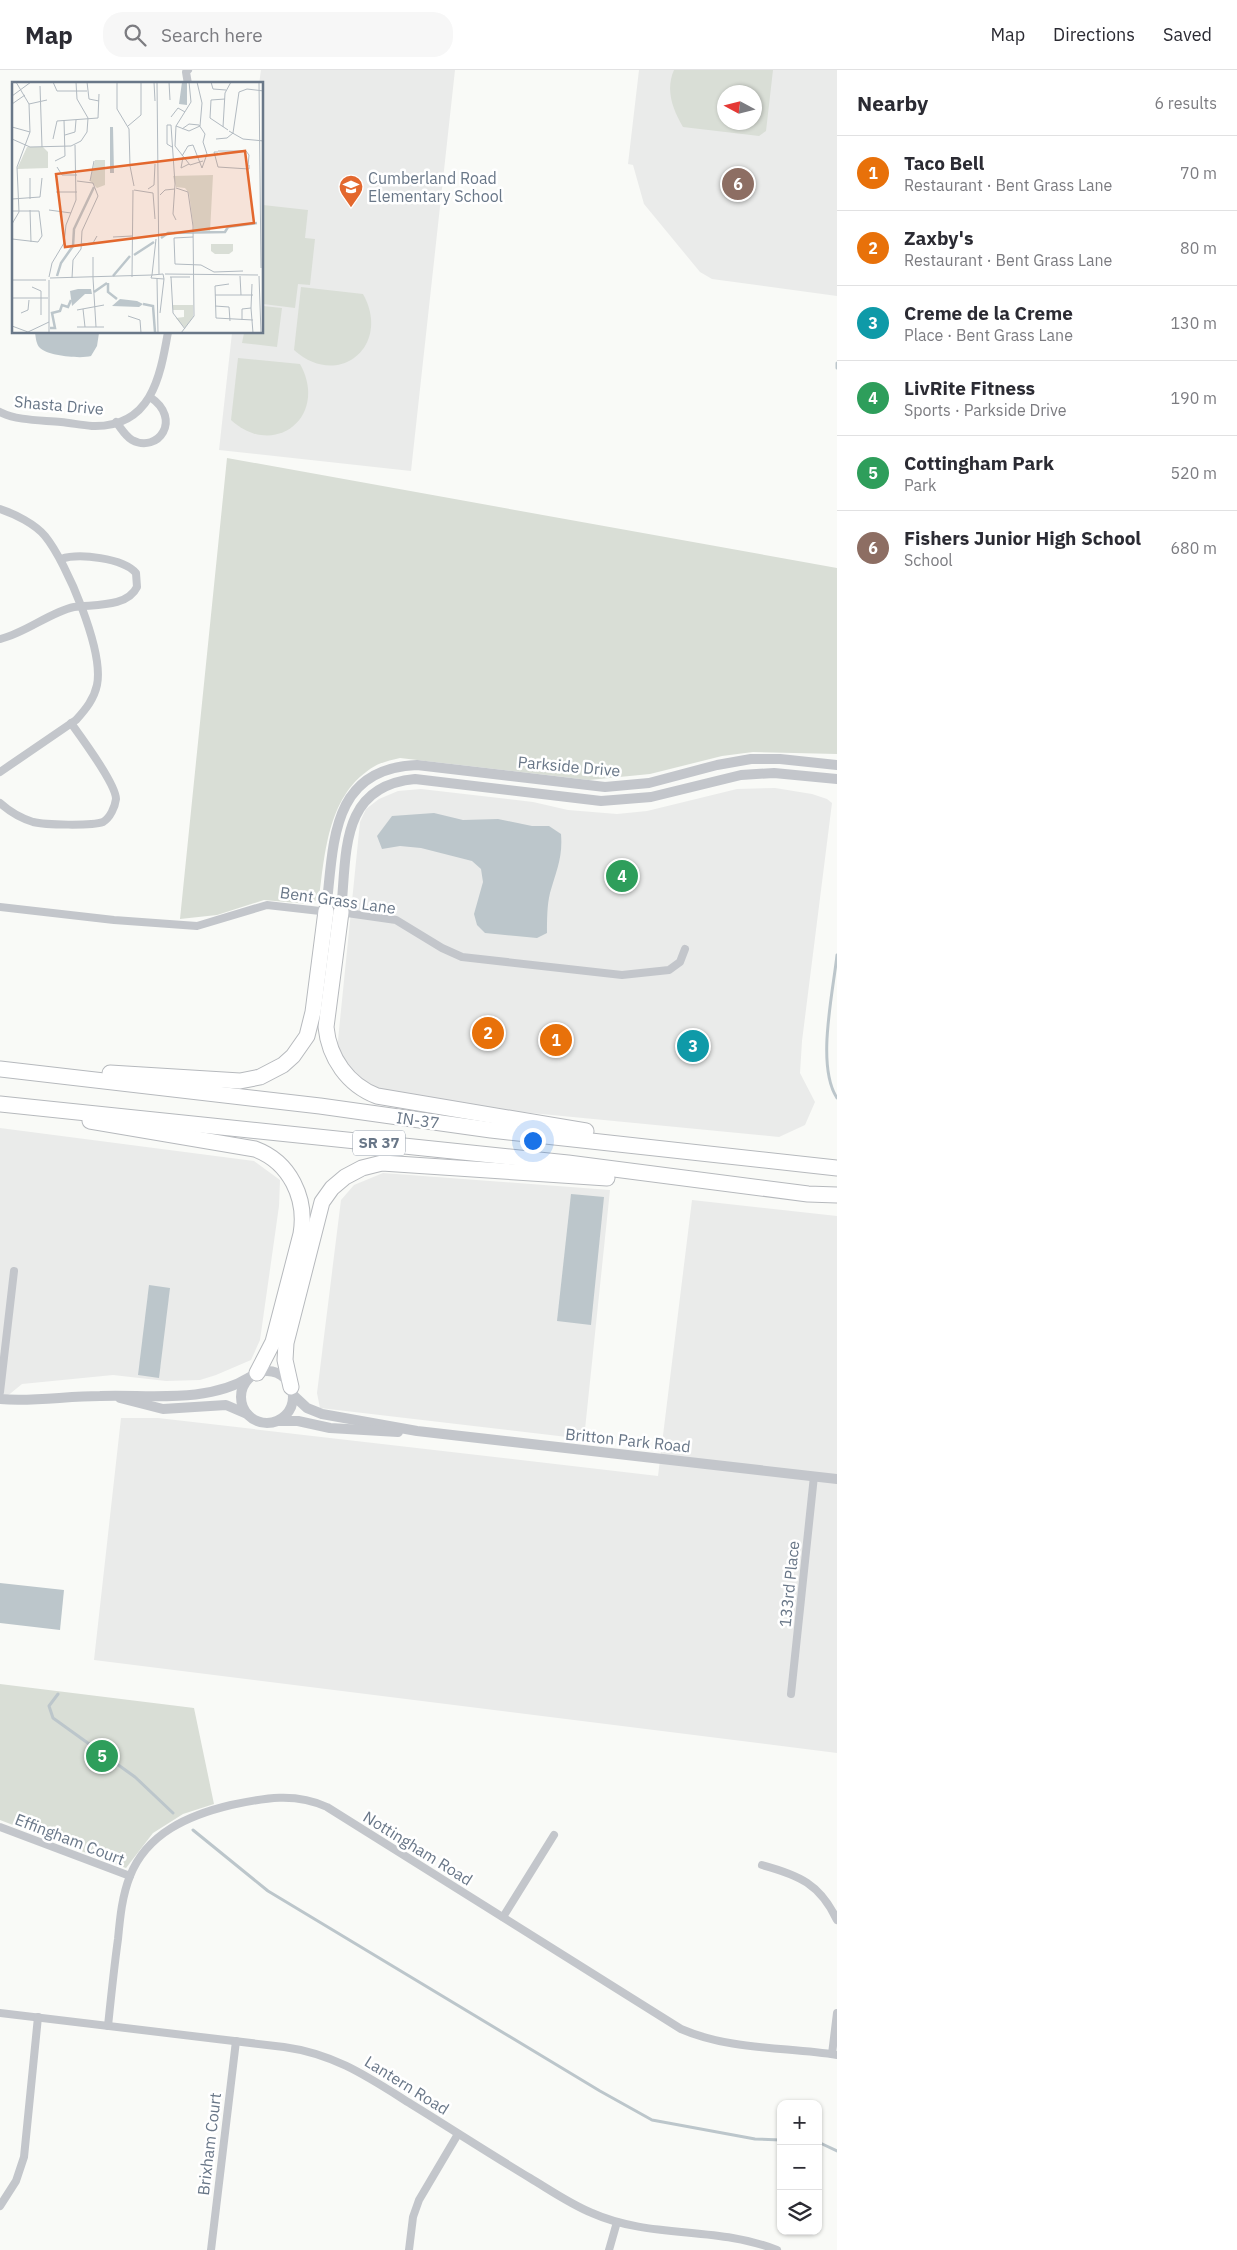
<!DOCTYPE html>
<meta charset="utf-8">
<style>
:root{--surface:#fff;--page:#f7f7f7;--text:#2b2b33;--muted:#7c7c81;--line:#e1e1e2;--accent:#e3682e}
body{margin:0;font-family:"IBM Plex Sans",sans-serif;background:var(--page);color:var(--text)}
.controls{position:absolute;right:15px;bottom:15px;display:grid;overflow:hidden;border-radius:10px;box-shadow:0 1px 4px #0004}
.controls button{width:45px;height:45px;display:grid;place-items:center;padding:0;border:0;border-bottom:1px solid var(--line);background:var(--surface);color:var(--text);font:25px sans-serif}
.compass{position:absolute;left:717px;top:15px;width:45px;height:45px;border-radius:50%;background:var(--surface);box-shadow:0 1px 4px #0004;rotate:277deg}
.you{position:absolute;left:532px;top:1070px;width:18px;height:18px;margin:-12px;border:4px solid #fff;border-radius:50%;background:#1a73e8;box-shadow:0 0 0 8px #1a73e833}
.badge{display:grid;place-items:center;width:32px;height:32px;border-radius:50%;background:var(--accent);color:#fff;font-size:16px;font-weight:700}
.pin{position:absolute;translate:-50% -50%;border:2px solid #fff;box-shadow:0 1px 5px #0006}
.list{margin:0;padding:0;list-style:none}
h2{display:flex;justify-content:space-between;align-items:center;height:65px;margin:0;padding:0 20px;font-size:21px}
h2 small{font-size:16px;font-weight:400;color:var(--muted)}
.list li{display:grid;grid-template-columns:32px 1fr auto;gap:15px;align-items:center;box-sizing:border-box;height:75px;padding:0 20px;border-top:1px solid var(--line)}
.list b{display:block;font-size:19px;white-space:nowrap}
.list p{margin:0;font-size:16px;white-space:nowrap;color:var(--muted)}
.list em{font-size:16px;font-style:normal;color:var(--muted)}
.icon{flex:none;width:28px;height:28px;fill:none;stroke:currentColor;stroke-width:2;stroke-linecap:round;stroke-linejoin:round}
.map{position:relative;flex:none;width:837px;height:2180px;overflow:hidden}
header{display:flex;align-items:center;gap:30px;box-sizing:border-box;height:70px;padding:0 25px;background:var(--surface);border-bottom:1px solid var(--line)}
header strong{font-size:24px}
nav{display:flex;gap:28px;margin-inline-start:auto;font-size:18px}
.search{width:350px;height:45px;background:var(--page);display:flex;align-items:center;gap:12px;box-sizing:border-box;padding:0 18px;border-radius:20px;color:var(--muted);font-size:19px}
main{display:flex}
aside{flex:1;background:var(--surface)}
.map>svg:first-child{display:block}
.built{fill:#eaebea;fill-rule:evenodd}
.green{fill:#d9ded6;fill-rule:evenodd}
.water{fill:#bcc6cb}
.lines{fill:none;stroke-linecap:round;stroke-linejoin:round}
.stream{stroke:#bcc6cb;stroke-width:3}
.motorway-casing{stroke:#b6b9bd;stroke-width:17}
.minor{stroke:#c3c6cb;stroke-width:8}
.tertiary{stroke:#c3c6cb;stroke-width:10}
.motorway{stroke:#fff;stroke-width:15}
.labels{text-anchor:middle;stroke-width:5;stroke-linejoin:round;paint-order:stroke}
.shield{fill:#fff;stroke:#96a0ac;stroke-width:1}
.shield-label{font-size:15px;font-weight:bold;fill:#697788}
.poi-label{font-size:16px;fill:#697788;stroke:#fff;text-anchor:start}
.street-label{font-size:16px;fill:#697788;stroke:#fff}
.inset-river{fill:none;stroke:#bcc6cb;stroke-width:2.5}
.inset-road{fill:none;stroke:#b2bac1;stroke-width:1}
.view{fill:#e3682e;fill-opacity:0.15;stroke:#e3682e;stroke-width:2.5}
.inset-edge{fill:none;stroke:#697788;stroke-width:2.5}
</style>
<header>
<strong>Map</strong>
<div class="search"><svg class="icon" aria-label="search" viewBox="0 0 24 24"><circle cx="10" cy="10" r="6"/><path d="M15 15l6 6"/></svg>Search here</div>
<nav><a>Map</a><a>Directions</a><a>Saved</a></nav>
</header>
<main>
<div class="map">
<svg width="837" height="2180" viewBox="0 0 837 2180">
<rect width="100%" height="100%" fill="#f9faf7"/>
<!-- built -->
<g class="built">
<polygon points="261,0 455,0 411,401 219,380 232,263 262,262 262,14 259,14"/>
<path d="M 639,0 L 837,0 L 837,226 L 712,209 L 700,202 L 644,134 L 633,95 L 628,94 ZM 724,22 L 754,22 L 754,52 L 724,52 Z"/>
<polygon points="775,718 812,724 827,729 832,733 802,971 800,1003 815,1032 805,1055 779,1067 521,1042 370,1019 360,1015 337,980 360,752 366,739 379,729 398,721 421,719 533,732 568,740 617,744 647,741 737,719"/>
<polygon points="0,1058 254,1091 280,1110 279,1136 260,1270 251,1290 216,1305 200,1310 166,1311 113,1305 22,1314 0,1332"/>
<polygon points="383,1103 610,1120 584,1369 320,1338 317,1323 341,1130 354,1115"/>
<polygon points="692,1130 837,1146 837,1683 94,1590 121,1348 158,1348 658,1406"/>
</g>
<!-- green -->
<g class="green">
<path d="M 674,0 L 773,0 L 766,61 L 759,66 L 683,57 C 673,40 665,20 674,0 ZM 724,22 L 754,22 L 754,52 L 724,52 Z"/>
<polygon points="263,135 308,140 305,168 315,169 310,215 298,214 295,238 263,234"/>
<path d="M 301,217 L 363,224 C 392,276 338,320 294,280 Z"/>
<polygon points="263,236 282,238 277,277 242,273 244,263 262,262"/>
<path d="M 238,288 L 300,294 C 329,346 275,390 231,350 Z"/>
<path d="M 227,388 L 837,498 L 837,684 L 753,682 L 722,686 L 650,704 L 589,710 L 400,688 C 392,690 382,692 375,696 C 328,723 325,782 319,829 L 308,834 L 264,830 L 217,845 L 180,849 Z"/>
<polygon points="0,1614 194,1638 214,1734 183,1744 153,1763 126,1798 0,1750"/>
</g>
<!-- water -->
<g class="water">
<path d="M 35,263 L 35,262 L 99,263 L 97,276 L 91,286 C 81,289 48,286 40,278 C 36,274 36,268 35,263 Z"/>
<path d="M 434,743 L 463,750 L 498,749 L 532,756 L 549,756 L 561,764 C 563,788 556,801 550,823 C 547,835 547,850 547,863 L 537,868 L 485,863 L 477,855 L 474,844 L 483,812 L 481,799 L 472,791 L 421,778 L 400,776 L 382,779 L 377,766 L 392,746 Z"/>
<polygon points="571,1124 604,1127 591,1255 557,1251"/>
<polygon points="149,1215 170,1218 159,1308 138,1305"/>
<polygon points="0,1513 64,1520 60,1560 0,1553"/>
</g>
<g class="lines">
<!-- stream -->
<g class="stream">
<polyline points="837,293 837,298"/>
<path d="M 837,885 C 833,923 816,996 837,1028"/>
<polyline points="58,1624 49,1636 53,1648 135,1707 173,1743"/>
<polyline points="193,1760 268,1821 600,2021 652,2050 755,2069 781,2070"/>
<polyline points="818,2072 837,2081"/>
</g>
<defs>
<g id="motorway">
<path d="M 341,842 L 326,957 C 329,988 348,1015 377,1026 L 586,1061"/>
<polyline points="0,999 320,1036 491,1060 837,1098"/>
<polyline points="110,1003 240,1011 260,1007 283,995 293,986 307,966 313,942 326,841"/>
<polyline points="0,1034 568,1093 808,1124 837,1125"/>
<path d="M 90,1051 L 255,1079 C 290,1092 307,1128 301,1164 L 273,1272 L 257,1303"/>
<polyline points="291,1317 285,1290 286,1273 322,1132 332,1118 345,1107 362,1098 382,1093 607,1108"/>
</g>
</defs>
<!-- motorway casing -->
<use href="#motorway" class="motorway-casing"/>
<!-- minor -->
<g class="minor">
<polyline points="188,14 186,2 188,0"/>
<path d="M 0,342 C 18,351 41,350 61,352 C 71,353 81,355 92,356 C 151,358 160,308 168,262"/>
<path d="M 116,352 C 121,358 125,366 132,370 C 158,384 183,349 150,327"/>
<path d="M 0,439 C 15,444 35,454 45,466 C 67,493 104,581 97,615 C 94,629 86,639 76,650 L 0,702"/>
<path d="M 0,569 C 26,563 50,542 74,537 C 93,534 127,538 137,517 L 136,503 C 123,488 79,483 61,489"/>
<path d="M 0,733 C 10,742 20,748 33,752 C 45,755 92,756 103,752 C 110,748 115,737 116,729 C 116,714 81,667 71,653"/>
<polyline points="0,837 114,850 197,856 267,835 329,842"/>
<polyline points="340,842 396,850 442,878 462,887 622,905 669,900 680,892 685,879"/>
<polyline points="0,1322 14,1201"/>
<polyline points="791,1624 814,1406"/>
<polyline points="0,1757 130,1806"/>
<path d="M 762,1795 C 799,1805 820,1814 837,1850"/>
<polyline points="503,1847 554,1765"/>
<path d="M 0,1943 L 284,1977 C 335,1984 368,2007 411,2034 C 450,2058 490,2084 530,2108 C 550,2120 570,2134 592,2143 C 650,2169 718,2156 777,2180"/>
<path d="M 108,1956 C 111,1927 114,1898 118,1869 C 120,1848 122,1826 130,1806 C 147,1763 189,1745 231,1735 C 264,1728 295,1722 327,1737 L 681,1959 C 729,1980 786,1977 837,1985"/>
<polyline points="832,1984 837,1943"/>
<polyline points="0,2136 16,2111 24,2087 38,1947"/>
<polyline points="211,2180 236,1971"/>
<polyline points="409,2180 413,2147 419,2130 458,2064"/>
<polyline points="609,2180 617,2152"/>
</g>
<!-- tertiary -->
<g class="tertiary">
<path d="M 326,841 C 334,776 329,698 417,695 L 605,717 L 649,713 L 717,695 L 751,689 L 780,689 L 837,695"/>
<path d="M 341,842 C 347,783 339,716 415,709 L 601,731 L 651,727 L 741,705 L 774,703 L 837,709"/>
<circle cx="267" cy="1327" r="26"/>
<polyline points="293,1325 307,1338 322,1344 417,1361 837,1409"/>
<polyline points="120,1328 163,1339 226,1335 247,1344"/>
<path d="M 0,1329 C 33,1332 66,1326 100,1326 C 147,1324 207,1334 250,1307"/>
<polyline points="279,1351 298,1351 330,1358 398,1362"/>
</g>
<!-- motorway -->
<use href="#motorway" class="motorway"/>
</g>
<!-- icons -->
<defs>
<symbol id="school-pin" viewBox="-11 -11 22 30"><path d="M0 17L-7.5 6A9.5 9.5 0 1 1 7.5 6Z" fill="#e3682e" stroke="#fff"/><path d="M0-5L7-2L0 1L-7-2ZM-4 1L0 2.5L4 1V4Q0 6-4 4Z" fill="#fff"/></symbol>
</defs>
<g fill-rule="evenodd">
<use href="#school-pin" x="337" y="103" width="28" height="38"/>
</g>
<g class="labels">
<!-- shield labels -->
<rect class="shield" x="353" y="1060.5" width="52" height="25" rx="4"/>
<g class="shield-label">
<text x="379" y="1078">SR 37</text>
</g>
<!-- poi labels -->
<g class="poi-label">
<text x="368" y="114">Cumberland Road<tspan x="368" dy="18">Elementary School</tspan></text>
</g>
<!-- street labels -->
<g class="street-label">
<text transform="translate(59 335) rotate(5)" y="6">Shasta Drive</text>
<text transform="translate(569 696) rotate(5)" y="6">Parkside Drive</text>
<text transform="translate(338 830) rotate(8)" y="6">Bent Grass Lane</text>
<text transform="translate(418 1050) rotate(8)" y="6">IN-37</text>
<text transform="translate(628 1370) rotate(6)" y="6">Britton Park Road</text>
<text transform="translate(789 1514) rotate(-84)" y="6">133rd Place</text>
<text transform="translate(70 1769) rotate(21)" y="6">Effingham Court</text>
<text transform="translate(418 1778) rotate(32)" y="6">Nottingham Road</text>
<text transform="translate(407 2015) rotate(32)" y="6">Lantern Road</text>
<text transform="translate(209 2074) rotate(-83)" y="6">Brixham Court</text>
</g>
</g>
<!-- overview -->
<g transform="translate(12 12)">
<rect width="251" height="251" fill="#f9faf7"/>
<path d="M 15,65 L 31,65 L 36,70 L 36,86 L 5,87 ZM 83,78 L 93,78 L 93,103 L 85,106 L 78,99 ZM 201,93 L 198,150 L 182,149 L 177,111 L 173,106 L 164,105 L 161,94 ZM 199,162 L 221,162 L 221,169 L 217,172 L 203,172 L 199,169 ZM 160,223 L 181,223 L 181,235 L 173,246 L 164,236 L 172,235 L 172,228 L 161,228 Z" fill="#d9ded6"/>
<path d="M 170,0 L 175,0 L 175,23 L 167,22 ZM 98,45 L 101,45 L 102,91 L 98,91 ZM 66,207 L 79,207 L 80,212 L 73,212 L 60,224 L 58,209 ZM 108,217 L 125,219 L 131,222 L 127,225 L 100,224 Z" fill="#bcc6cb"/>
<path class="inset-river" d="M 149,156 L 156,151 L 213,150 L 216,145 L 245,141M 122,173 L 142,160M 45,194 L 49,181 L 61,164 L 62,147 L 82,105M 101,194 L 118,174M 96,201 L 96,210 L 105,217M 82,210 L 95,201M 131,222 L 141,224 L 143,250M 38,246 L 43,246 L 40,231 L 48,229 L 50,223 L 56,225 L 59,218"/>
<path class="inset-road" d="M 41,0 L 45,9 L 75,9M 75,0 L 77,17 L 87,19M 105,0 L 105,27 L 117,47 L 118,84 L 122,104M 142,0 L 143,19M 145,0 L 147,192M 157,0 L 158,18M 177,0 L 179,20 L 164,44 L 163,64 L 178,83 L 191,79M 199,0 L 201,7 L 214,8M 247,0 L 249,186M 28,4 L 30,65M 0,14 L 19,0M 213,17 L 199,18 L 198,36 L 216,48M 0,22 L 13,13M 17,22 L 35,18M 159,35 L 166,26 L 173,30M 159,43 L 163,102 L 161,132 L 164,138M 159,43 L 155,43 L 155,62 L 160,65M 116,44 L 129,33 L 129,0M 164,44 L 177,49 L 188,44 L 190,21 L 185,0M 0,45 L 18,50M 211,45 L 213,11 L 219,0M 217,49 L 231,57 L 252,59M 53,53 L 63,50 L 64,38M 0,57 L 18,65 L 59,64 L 69,59 L 75,50 L 76,36 L 65,17 L 64,0M 41,57 L 45,39 L 86,36 L 87,12M 204,57 L 215,56 L 221,51 L 227,10 L 235,7 L 252,9M 206,69 L 234,69 L 237,73 L 236,84M 206,70 L 202,70 L 206,85 L 237,87 L 237,83M 170,74 L 176,64 L 181,63 L 190,86 L 195,72 L 191,60 L 193,52 L 187,43 L 177,42 L 170,47M 171,75 L 169,86 L 177,82M 43,79 L 53,74 L 52,38M 45,85 L 50,93 L 65,93M 18,96 L 18,117M 78,99 L 82,79M 164,106 L 176,110 L 181,144 L 182,234 L 169,251M 136,107 L 142,103 L 143,82M 122,108 L 141,111 L 143,137M 44,110 L 65,110M 148,113 L 153,108 L 163,107M 0,117 L 28,115 L 30,96M 18,128 L 19,160M 37,128 L 59,131M 0,129 L 27,129 L 30,154 L 26,160 L 0,157M 0,142 L 7,130 L 5,85 L 18,50 L 17,22 L 4,0M 101,155 L 120,154M 181,155 L 162,156 L 163,182 L 189,183 L 202,190 L 231,189M 70,162 L 81,161 L 85,154M 81,175 L 81,196M 151,192 L 152,197 L 139,196 L 140,193 ZM 153,192 L 246,193M 140,193 L 144,157M 228,194 L 229,213M 247,194 L 249,251M 37,195 L 40,181 L 52,161 L 54,143 L 64,118 L 63,63M 120,195 L 121,108M 158,195 L 178,195M 159,195 L 161,231 L 173,247M 38,196 L 140,193M 60,196 L 61,178 L 69,167 L 70,149 L 86,114 L 81,101 L 65,99M 81,196 L 84,245M 145,197 L 146,251M 0,198 L 34,198M 217,202 L 203,204 L 204,236 L 241,238M 20,205 L 29,209 L 29,233M 203,213 L 241,213M 0,216 L 36,216M 203,224 L 217,225 L 218,239M 239,226 L 241,251M 239,226 L 240,202M 71,227 L 73,245M 65,228 L 92,223M 9,231 L 16,228 L 17,218M 148,231 L 152,197M 116,234 L 128,238 L 129,251M 230,238 L 230,227 L 239,226M 0,244 L 16,250 L 37,240M 65,245 L 92,245M 37,251 L 37,198"/>
<path class="view" d="M 233,69 L 242,141 L 53,165 L 44,92 Z"/>
<rect width="251" height="251" class="inset-edge"/>
</g>
</svg>
<div class="controls">
<button>+</button>
<button>−</button>
<button><svg class="icon" aria-label="layers" viewBox="0 0 24 24"><path d="M12 4l9 5-9 5-9-5zM3 14l9 5 9-5"/></svg></button>
</div>
<svg class="compass" viewBox="-18 -18 36 36"><path d="M0-13l5 13h-10z" fill="#e53935"/><path d="M0 13l5-13h-10z" fill="#7c7c81"/></svg>
<div class="you"></div>
<div class="pin badge" style="left:556px;top:970px;background:#e8710a">1</div>
<div class="pin badge" style="left:488px;top:963px;background:#e8710a">2</div>
<div class="pin badge" style="left:693px;top:976px;background:#0f9aa8">3</div>
<div class="pin badge" style="left:622px;top:806px;background:#2e9e5b">4</div>
<div class="pin badge" style="left:102px;top:1686px;background:#2e9e5b">5</div>
<div class="pin badge" style="left:738px;top:114px;background:#8d6e63">6</div>
</div>
<aside>
<h2>Nearby<small>6 results</small></h2>
<ul class="list">
<li><span class="badge" style="background:#e8710a">1</span><div><b>Taco Bell</b><p>Restaurant · Bent Grass Lane</p></div><em>70 m</em></li>
<li><span class="badge" style="background:#e8710a">2</span><div><b>Zaxby's</b><p>Restaurant · Bent Grass Lane</p></div><em>80 m</em></li>
<li><span class="badge" style="background:#0f9aa8">3</span><div><b>Creme de la Creme</b><p>Place · Bent Grass Lane</p></div><em>130 m</em></li>
<li><span class="badge" style="background:#2e9e5b">4</span><div><b>LivRite Fitness</b><p>Sports · Parkside Drive</p></div><em>190 m</em></li>
<li><span class="badge" style="background:#2e9e5b">5</span><div><b>Cottingham Park</b><p>Park</p></div><em>520 m</em></li>
<li><span class="badge" style="background:#8d6e63">6</span><div><b>Fishers Junior High School</b><p>School</p></div><em>680 m</em></li>
</ul>
</aside>
</main>
